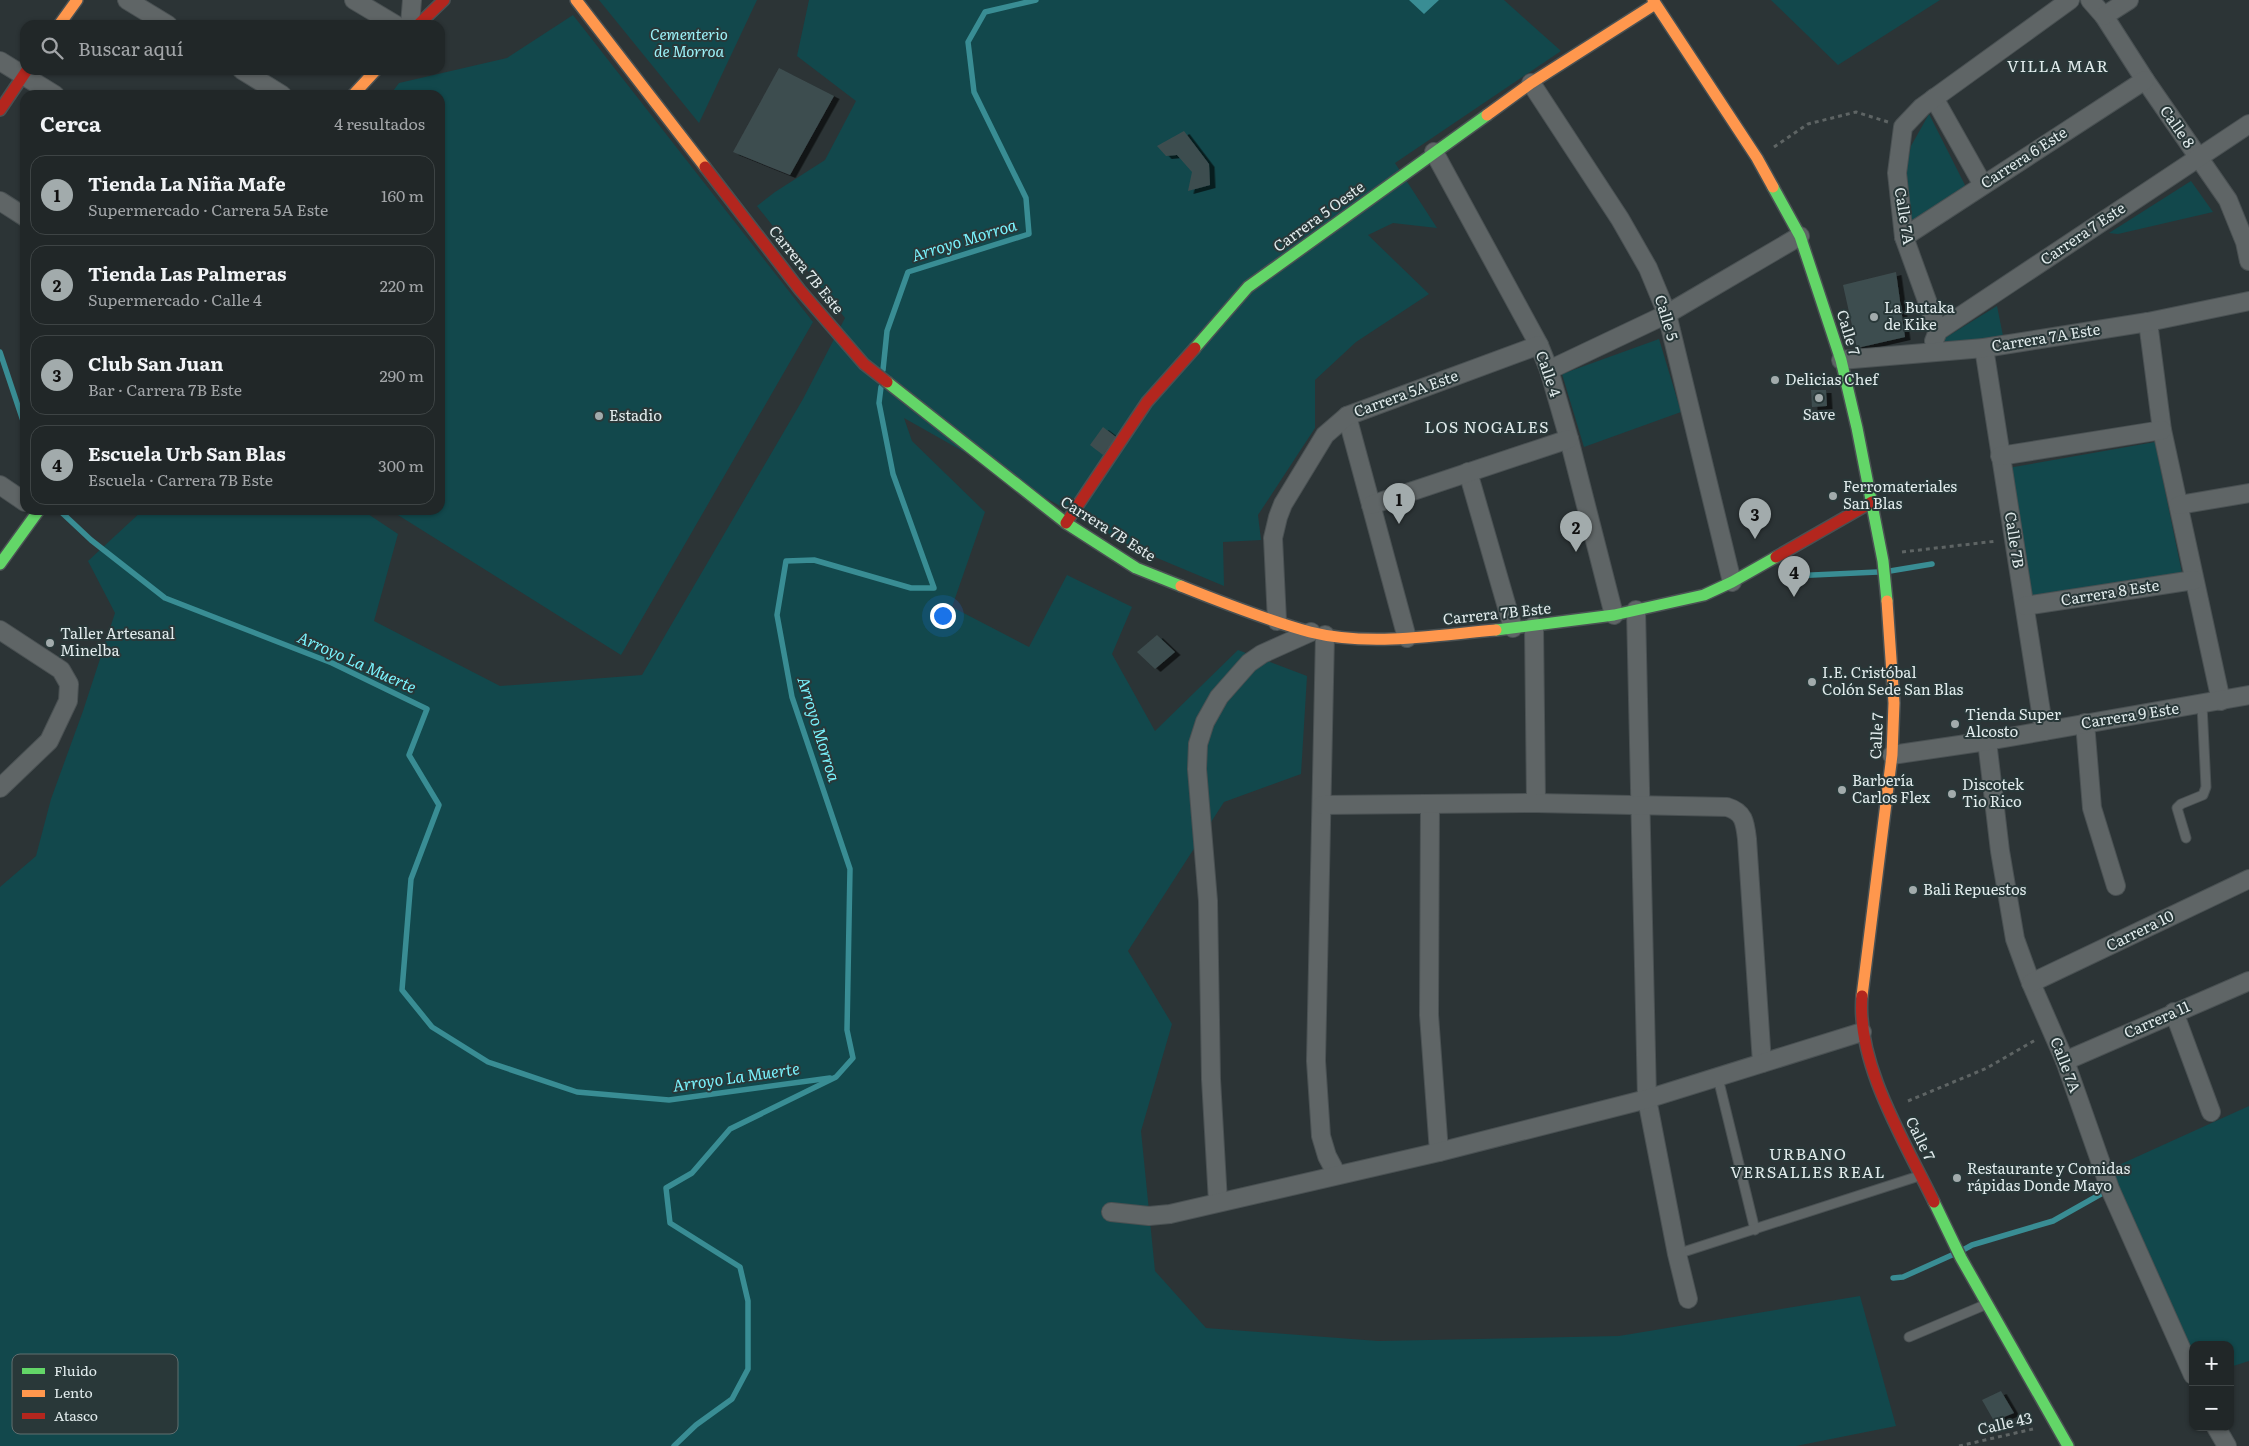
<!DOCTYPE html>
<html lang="es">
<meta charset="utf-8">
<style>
:root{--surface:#212728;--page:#2d3334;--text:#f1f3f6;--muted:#a2a5a8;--line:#3e4445;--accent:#a2abac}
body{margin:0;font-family:Literata,serif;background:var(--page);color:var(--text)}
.controls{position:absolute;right:15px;bottom:15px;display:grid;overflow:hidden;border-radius:10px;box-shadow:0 1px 4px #0004}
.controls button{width:45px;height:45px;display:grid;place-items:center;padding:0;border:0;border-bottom:1px solid var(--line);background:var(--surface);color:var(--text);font:25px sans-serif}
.you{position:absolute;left:942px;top:615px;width:18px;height:18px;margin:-12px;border:4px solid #fff;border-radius:50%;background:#1a73e8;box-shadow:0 0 0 8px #1a73e833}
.badge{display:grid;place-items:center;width:32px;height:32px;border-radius:50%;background:var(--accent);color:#111;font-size:16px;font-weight:700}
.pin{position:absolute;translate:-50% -41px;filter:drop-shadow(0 1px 2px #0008)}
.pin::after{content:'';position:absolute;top:26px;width:18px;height:15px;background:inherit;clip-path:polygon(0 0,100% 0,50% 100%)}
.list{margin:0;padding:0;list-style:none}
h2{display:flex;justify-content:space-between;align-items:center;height:65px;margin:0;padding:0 20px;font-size:21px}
h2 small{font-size:16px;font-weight:400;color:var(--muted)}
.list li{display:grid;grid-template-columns:32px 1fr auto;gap:15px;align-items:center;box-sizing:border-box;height:80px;margin:0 10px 10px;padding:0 10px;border:1px solid var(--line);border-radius:15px}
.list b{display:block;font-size:19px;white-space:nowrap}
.list p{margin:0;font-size:16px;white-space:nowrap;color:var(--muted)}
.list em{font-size:16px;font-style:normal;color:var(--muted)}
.icon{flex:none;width:28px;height:28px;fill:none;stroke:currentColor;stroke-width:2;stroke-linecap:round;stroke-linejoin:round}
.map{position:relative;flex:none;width:2249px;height:1446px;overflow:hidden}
.search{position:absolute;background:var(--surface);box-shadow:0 1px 4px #0004;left:20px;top:20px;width:425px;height:55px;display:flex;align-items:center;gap:12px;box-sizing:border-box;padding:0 18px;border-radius:15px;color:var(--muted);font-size:19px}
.panel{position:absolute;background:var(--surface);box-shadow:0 1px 4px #0004;left:20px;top:90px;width:425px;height:425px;border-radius:15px}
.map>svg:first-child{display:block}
.green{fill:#12484c}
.water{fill:#398d94}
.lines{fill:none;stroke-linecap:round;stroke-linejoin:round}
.stream{stroke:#398d94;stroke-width:5.5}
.building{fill:#3e4d4f;filter:url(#shadow)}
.lane-casing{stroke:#4a5153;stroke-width:11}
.street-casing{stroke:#4a5153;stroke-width:20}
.fast-casing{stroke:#4a5153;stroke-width:14}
.slow-casing{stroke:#4a5153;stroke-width:14}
.jam-casing{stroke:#4a5153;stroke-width:14}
.path{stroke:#5e6464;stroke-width:3;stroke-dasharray:4 4;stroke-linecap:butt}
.lane{stroke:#5f6566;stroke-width:9}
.street{stroke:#5f6566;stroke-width:18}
.fast{stroke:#63d668;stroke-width:11}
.slow{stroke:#ff974d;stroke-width:11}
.jam{stroke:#b3261e;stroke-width:11}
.poi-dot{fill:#a2abac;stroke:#293839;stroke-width:2}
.labels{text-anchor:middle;stroke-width:4;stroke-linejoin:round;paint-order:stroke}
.park-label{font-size:15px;font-style:italic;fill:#9cf1f8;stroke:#293839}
.street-label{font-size:15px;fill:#e1ebec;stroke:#293839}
.poi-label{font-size:15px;fill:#e1ebec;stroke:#293839;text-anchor:start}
.neighbourhood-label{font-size:16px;letter-spacing:1px;fill:#e1ebec;stroke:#293839}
.water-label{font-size:16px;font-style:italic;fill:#79f3fd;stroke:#293839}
.key{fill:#293839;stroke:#606e6f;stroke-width:1}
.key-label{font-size:14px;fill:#e1ebec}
</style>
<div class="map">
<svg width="2249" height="1446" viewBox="0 0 2249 1446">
<defs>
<filter id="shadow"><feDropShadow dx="5.5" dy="3" stdDeviation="0" flood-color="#0009"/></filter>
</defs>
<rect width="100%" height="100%" fill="#2c3436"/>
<!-- green -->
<g class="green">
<polygon points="599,0 757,0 699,123"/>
<polygon points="809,0 1504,0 1561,51 1395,163 1437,228 1393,223 1368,235 1429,294 1356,342 1315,380 1315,428 1258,515 1261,540 1223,542 1224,586 1138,550 904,418 912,441 985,512 952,607 1029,647 1067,575 1132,607 1112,654 1155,731 1238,650 1307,676 1301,774 1224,802 1128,951 1172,1024 1141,1131 1155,1271 1206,1328 1378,1341 1619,1336 1860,1296 1896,1426 1796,1446 0,1446 0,887 36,856 51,799 83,711 115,613 88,561 143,510 362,510 398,534 374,621 500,686 642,675 803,399 845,318 757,206 775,192 825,160 856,101 797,56"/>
<polygon points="1771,0 1940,0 1838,65"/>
<polygon points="573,15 813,322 621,655 390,510 440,510 440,95 390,95 399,83 507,58"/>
<polygon points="1929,114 1969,193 1911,225 1904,179 1911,146"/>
<polygon points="2191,181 2213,212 2118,234 2109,233"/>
<polygon points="1997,306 2003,336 1939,347 1940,341"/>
<polygon points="1659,339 1681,412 1584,447 1562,374"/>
<polygon points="2155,442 2183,578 2028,602 2008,468"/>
<polygon points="2249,1106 2249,1361 2230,1367 2230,1345 2193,1345 2193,1372 2110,1169"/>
</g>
<!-- water -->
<polygon class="water" points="1409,0 1439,0 1424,14"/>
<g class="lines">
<!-- stream -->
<g class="stream">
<polyline points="0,352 25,427"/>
<polyline points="883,370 887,331 908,272 1029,234 1026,198 974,92 968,42 985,12 1036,0"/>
<polyline points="59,510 91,540 165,598 332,663 427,709 409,755 439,805 411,879 402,990 432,1027 488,1062 577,1092 669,1100 830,1078"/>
<polyline points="1890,571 1932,564"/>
<polyline points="1791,576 1878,572"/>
<polyline points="1963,1250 1972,1245 2053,1221 2108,1190"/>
<polyline points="1893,1278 1903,1277 1952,1255"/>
<polyline points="674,1446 696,1425 732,1399 748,1369 748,1301 740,1267 670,1223 666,1188 692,1173 730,1129 836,1077 853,1058 847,1030 850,869 792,697 777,615 786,561 814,560 911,588 934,588 893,474 879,403 881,387"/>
</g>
</g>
<!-- building -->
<g class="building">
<polygon points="779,68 834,96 790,175 733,152"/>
<polygon points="1184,131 1209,164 1210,185 1188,191 1192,172 1177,155 1166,156 1157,146"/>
<polygon points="1896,272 1905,337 1857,348 1843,285"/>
<polygon points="1811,390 1826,390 1827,406 1812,407"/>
<polygon points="1103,427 1116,437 1103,455 1090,445"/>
<polygon points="1157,635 1175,652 1155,669 1137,652"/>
<polygon points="2001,1391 2014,1413 1994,1421 1982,1400"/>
</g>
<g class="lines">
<defs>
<g id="lane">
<polyline points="2186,838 2177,808 2181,804 2203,795 2206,787 2202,705"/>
<polyline points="1718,1078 1755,1230"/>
<polyline points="1677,1254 1919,1176"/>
<polyline points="1909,1337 1987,1304"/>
</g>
<g id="street">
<polyline points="127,0 168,25"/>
<polyline points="354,0 396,25"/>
<polyline points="2090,0 2104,16 2145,80 2228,200 2245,242 2249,261"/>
<polyline points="2104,16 2129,0"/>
<polyline points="410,25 412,0"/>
<polyline points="0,61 55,95"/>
<polyline points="242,70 282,95"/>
<polyline points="1531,83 1620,219 1648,268 1667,314 1732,582"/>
<polyline points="1934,98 1983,185"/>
<polyline points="1434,152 1539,345 1549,370 1569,439 1614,615"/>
<polyline points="0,201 25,217"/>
<polyline points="1904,237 2145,80"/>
<polyline points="2148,322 2162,430 2221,701"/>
<polyline points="1938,331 1904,237 1897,173 1903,127 1922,107 2070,0"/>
<polyline points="1934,341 1938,331 2249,124"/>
<polyline points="1984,348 2044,731"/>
<polyline points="1841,360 1984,348 2148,322 2249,301"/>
<polyline points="1549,370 1667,314 1800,236"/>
<polyline points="1347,416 1407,638"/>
<polyline points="2000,456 2162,430"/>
<polyline points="1468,472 1513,628"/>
<polyline points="0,485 25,502"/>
<polyline points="1371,505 1569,439"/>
<polyline points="2179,505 2249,493"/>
<polyline points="2025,606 2194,580"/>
<polyline points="1636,610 1647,1099 1677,1254 1688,1299"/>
<polyline points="1277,621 1273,538 1278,517 1283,504 1325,435 1347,416 1539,345"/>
<polyline points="1534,626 1536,803"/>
<polyline points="0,630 61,670 69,684 68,701 49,741 0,788"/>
<polyline points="1325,635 1316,1061 1321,1136 1327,1156 1337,1175"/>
<polyline points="2085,723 2092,808 2116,886"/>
<polyline points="1987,741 2000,851 2015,939 2031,983 2065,1061 2110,1189 2193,1375"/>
<polyline points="1892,755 1987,741 2249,695"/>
<polyline points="1430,804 1429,1015 1439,1152"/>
<path d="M 1322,805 L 1536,803 L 1727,807 C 1744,812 1745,822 1747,839 L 1762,1063"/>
<polyline points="2031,983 2249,879"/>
<polyline points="2174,1012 2211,1112"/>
<polyline points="2065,1061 2249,981"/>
<polyline points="1218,1202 1211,1079 1208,901 1197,769 1198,744 1205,722 1219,697 1249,663 1262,654 1311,632"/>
<polyline points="1111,1212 1149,1216 1170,1214 1439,1152 1647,1099 1862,1032"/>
<polyline points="2216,1427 2227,1446"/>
</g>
<g id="fast">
<polyline points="1773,187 1800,236 1841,360 1857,428 1883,561 1887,601"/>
<polyline points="1195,348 1248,287 1487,115"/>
<polyline points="887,382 1066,523 1136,568 1181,586"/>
<polyline points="0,564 39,510"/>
<polyline points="1496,630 1614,615 1704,595 1732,582 1776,557"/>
<polyline points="1934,1202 1961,1258 2068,1446"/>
</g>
<g id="slow">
<polyline points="576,0 705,167"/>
<polyline points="1653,0 1757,158 1773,187"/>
<polyline points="59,25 77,0"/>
<polyline points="353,95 376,70"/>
<polyline points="1487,115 1531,83 1655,4"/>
<path d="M 1181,586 C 1221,602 1269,621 1310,632 C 1370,647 1436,635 1496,630"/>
<polyline points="1862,996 1892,755 1894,703 1887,601"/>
</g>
<g id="jam">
<polyline points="418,25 444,0"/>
<polyline points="0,110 27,70"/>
<polyline points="705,167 800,290 864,364 887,382"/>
<polyline points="1066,523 1147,402 1195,348"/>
<polyline points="1776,557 1872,502"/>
<path d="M 1862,996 C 1856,1064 1905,1142 1934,1202"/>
</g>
</defs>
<!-- lane casing -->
<use href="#lane" class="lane-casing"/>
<!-- street casing -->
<use href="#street" class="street-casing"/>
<!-- fast casing -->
<use href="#fast" class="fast-casing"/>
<!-- slow casing -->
<use href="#slow" class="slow-casing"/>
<!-- jam casing -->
<use href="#jam" class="jam-casing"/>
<!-- path -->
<g class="path">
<polyline points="1774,147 1808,124 1856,112 1888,122"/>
<polyline points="1902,552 1997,541"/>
<polyline points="1908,1101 1987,1068 2037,1039"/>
<polyline points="1959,1446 2033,1429"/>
</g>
<!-- lane -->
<use href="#lane" class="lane"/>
<!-- street -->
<use href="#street" class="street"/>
<!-- fast -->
<use href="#fast" class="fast"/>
<!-- slow -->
<use href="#slow" class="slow"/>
<!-- jam -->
<use href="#jam" class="jam"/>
</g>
<!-- markers -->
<g class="poi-dot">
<circle cx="1874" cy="317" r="5"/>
<circle cx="1775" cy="380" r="5"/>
<circle cx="1819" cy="398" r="5"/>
<circle cx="599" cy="416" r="5"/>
<circle cx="1833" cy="496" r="5"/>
<circle cx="50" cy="643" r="5"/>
<circle cx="1812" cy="682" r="5"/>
<circle cx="1955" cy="724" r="5"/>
<circle cx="1842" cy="790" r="5"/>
<circle cx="1952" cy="794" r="5"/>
<circle cx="1913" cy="890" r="5"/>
<circle cx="1957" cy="1178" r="5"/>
</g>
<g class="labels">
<!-- park labels -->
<g class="park-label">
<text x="689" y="40">Cementerio<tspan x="689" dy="17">de Morroa</tspan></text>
</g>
<!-- street labels -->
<g class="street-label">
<text transform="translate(2177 127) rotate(55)" y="5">Calle 8</text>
<text transform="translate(2024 158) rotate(-33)" y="5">Carrera 6 Este</text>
<text transform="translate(1904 216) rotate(81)" y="5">Calle 7A</text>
<text transform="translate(1319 217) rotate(-36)" y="5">Carrera 5 Oeste</text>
<text transform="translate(2083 234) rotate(-34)" y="5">Carrera 7 Este</text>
<text transform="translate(806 270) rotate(51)" y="5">Carrera 7B Este</text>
<text transform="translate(1666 318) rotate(73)" y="5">Calle 5</text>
<text transform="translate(1848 333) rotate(73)" y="5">Calle 7</text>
<text transform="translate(2046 338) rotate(-9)" y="5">Carrera 7A Este</text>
<text transform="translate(1548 374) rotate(71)" y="5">Calle 4</text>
<text transform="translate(1406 394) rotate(-20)" y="5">Carrera 5A Este</text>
<text transform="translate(1108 529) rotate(32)" y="5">Carrera 7B Este</text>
<text transform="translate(2014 540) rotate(81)" y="5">Calle 7B</text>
<text transform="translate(2110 593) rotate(-9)" y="5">Carrera 8 Este</text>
<text transform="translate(1497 614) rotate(-6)" y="5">Carrera 7B Este</text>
<text transform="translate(2130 716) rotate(-9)" y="5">Carrera 9 Este</text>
<text transform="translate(1877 736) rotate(-87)" y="5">Calle 7</text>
<text transform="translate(2140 931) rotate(-26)" y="5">Carrera 10</text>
<text transform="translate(2157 1020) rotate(-24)" y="5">Carrera 11</text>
<text transform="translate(2065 1065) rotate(69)" y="5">Calle 7A</text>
<text transform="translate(1920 1139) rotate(64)" y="5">Calle 7</text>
<text transform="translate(2005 1424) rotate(-13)" y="5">Calle 43</text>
</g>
<!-- poi labels -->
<g class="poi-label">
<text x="1884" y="313">La Butaka<tspan x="1884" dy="17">de Kike</tspan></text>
<text x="1785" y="385">Delicias Chef</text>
<text x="1819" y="420" text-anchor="middle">Save</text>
<text x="609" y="421">Estadio</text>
<text x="1843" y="492">Ferromateriales<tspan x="1843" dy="17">San Blas</tspan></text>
<text x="60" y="639">Taller Artesanal<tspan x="60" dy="17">Minelba</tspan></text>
<text x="1822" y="678">I.E. Cristóbal<tspan x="1822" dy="17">Colón Sede San Blas</tspan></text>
<text x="1965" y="720">Tienda Super<tspan x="1965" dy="17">Alcosto</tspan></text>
<text x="1852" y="786">Barbería<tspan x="1852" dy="17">Carlos Flex</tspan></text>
<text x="1962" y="790">Discotek<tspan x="1962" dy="17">Tio Rico</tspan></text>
<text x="1923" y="895">Bali Repuestos</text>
<text x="1967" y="1174">Restaurante y Comidas<tspan x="1967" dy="17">rápidas Donde Mayo</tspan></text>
</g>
<!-- neighbourhood labels -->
<g class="neighbourhood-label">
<text x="2058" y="72">VILLA MAR</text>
<text x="1487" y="433">LOS NOGALES</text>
<text x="1808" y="1160">URBANO<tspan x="1808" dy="18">VERSALLES REAL</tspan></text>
</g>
<!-- water labels -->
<g class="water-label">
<text transform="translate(964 240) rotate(-17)" y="6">Arroyo Morroa</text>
<text transform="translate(357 662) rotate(24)" y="6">Arroyo La Muerte</text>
<text transform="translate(819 729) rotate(73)" y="6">Arroyo Morroa</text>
<text transform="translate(736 1077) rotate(-8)" y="6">Arroyo La Muerte</text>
</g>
</g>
<!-- legend -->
<rect x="12" y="1354" width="166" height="80" rx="8" class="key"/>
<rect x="22" y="1368" width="23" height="6" fill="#63d668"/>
<rect x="22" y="1390" width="23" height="7" fill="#ff974d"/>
<rect x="22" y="1413" width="23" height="6" fill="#b3261e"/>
<g class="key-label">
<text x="54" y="1376">Fluido</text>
<text x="54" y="1398">Lento</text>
<text x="54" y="1421">Atasco</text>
</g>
</svg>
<div class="controls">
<button>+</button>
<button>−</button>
</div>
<div class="you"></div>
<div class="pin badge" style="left:1399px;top:524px">1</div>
<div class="pin badge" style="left:1576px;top:552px">2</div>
<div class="pin badge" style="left:1755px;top:539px">3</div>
<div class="pin badge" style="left:1794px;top:597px">4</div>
<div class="search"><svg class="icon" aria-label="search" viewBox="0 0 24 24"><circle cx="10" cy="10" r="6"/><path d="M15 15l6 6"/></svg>Buscar aquí</div>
<section class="panel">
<h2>Cerca<small>4 resultados</small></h2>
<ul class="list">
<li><span class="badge">1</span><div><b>Tienda La Niña Mafe</b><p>Supermercado · Carrera 5A Este</p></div><em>160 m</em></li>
<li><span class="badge">2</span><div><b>Tienda Las Palmeras</b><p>Supermercado · Calle 4</p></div><em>220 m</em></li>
<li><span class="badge">3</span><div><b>Club San Juan</b><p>Bar · Carrera 7B Este</p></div><em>290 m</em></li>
<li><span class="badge">4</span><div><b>Escuela Urb San Blas</b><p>Escuela · Carrera 7B Este</p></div><em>300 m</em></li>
</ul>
</section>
</div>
